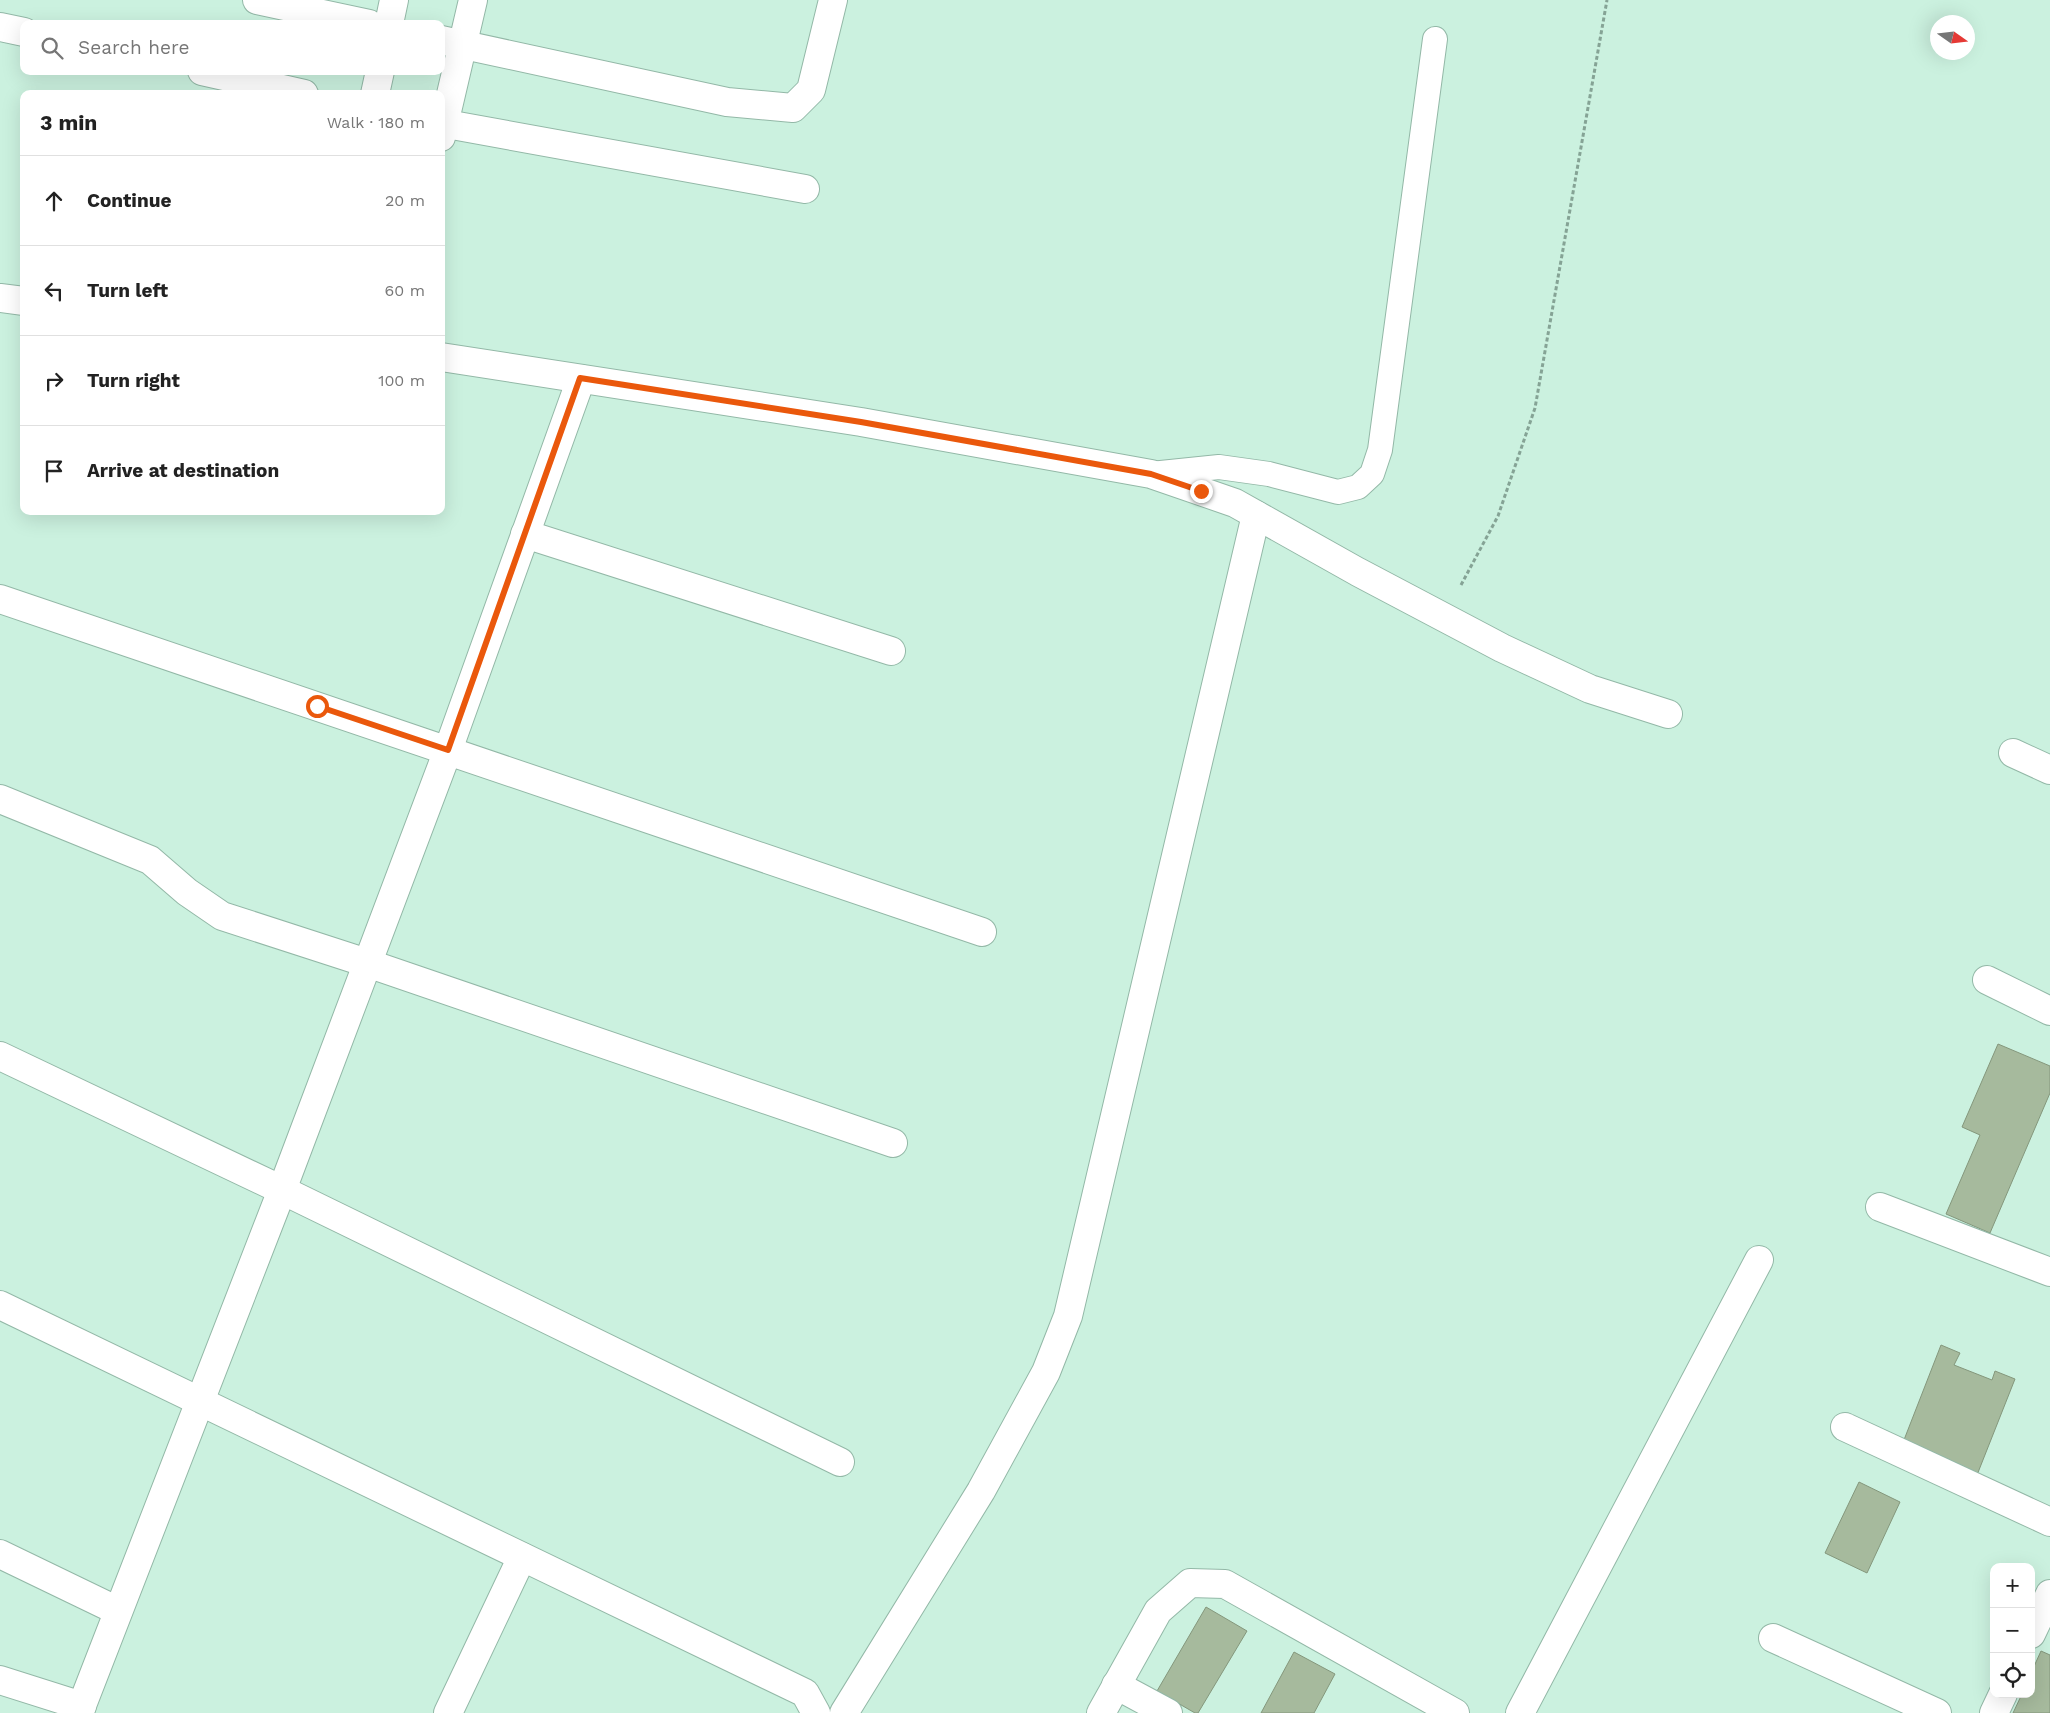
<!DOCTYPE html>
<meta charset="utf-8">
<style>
:root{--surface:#fff;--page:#f2f2f2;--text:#222;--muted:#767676;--line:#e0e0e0}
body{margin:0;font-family:"Work Sans",sans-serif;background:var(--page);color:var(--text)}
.controls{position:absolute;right:15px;bottom:15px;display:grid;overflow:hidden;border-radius:10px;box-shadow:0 5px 20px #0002}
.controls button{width:45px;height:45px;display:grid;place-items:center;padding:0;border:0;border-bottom:1px solid var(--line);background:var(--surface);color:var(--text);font:25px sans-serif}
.compass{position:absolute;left:1930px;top:15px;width:45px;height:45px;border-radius:50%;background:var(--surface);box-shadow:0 5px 20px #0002;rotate:104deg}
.stop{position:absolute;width:15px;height:15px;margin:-11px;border:4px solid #ea580c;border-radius:50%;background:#fff}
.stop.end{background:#ea580c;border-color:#fff;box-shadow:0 1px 5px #0008}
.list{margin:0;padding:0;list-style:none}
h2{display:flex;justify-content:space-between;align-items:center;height:65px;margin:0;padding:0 20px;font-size:21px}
h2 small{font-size:16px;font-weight:400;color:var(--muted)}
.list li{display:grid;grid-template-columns:32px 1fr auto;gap:15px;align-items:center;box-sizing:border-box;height:90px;padding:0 20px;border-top:1px solid var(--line)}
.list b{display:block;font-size:19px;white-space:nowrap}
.list em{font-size:16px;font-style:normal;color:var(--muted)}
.icon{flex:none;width:28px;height:28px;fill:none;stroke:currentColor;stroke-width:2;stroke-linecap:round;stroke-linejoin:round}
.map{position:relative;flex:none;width:2050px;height:1713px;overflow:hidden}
.search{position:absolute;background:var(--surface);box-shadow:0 5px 20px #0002;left:20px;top:20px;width:425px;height:55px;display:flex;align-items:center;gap:12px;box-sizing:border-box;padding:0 18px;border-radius:10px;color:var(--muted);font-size:19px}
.panel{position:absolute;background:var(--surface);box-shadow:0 5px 20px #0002;left:20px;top:90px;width:425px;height:425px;border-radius:10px}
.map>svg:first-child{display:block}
.building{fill:#a6ba9d;stroke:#84977c}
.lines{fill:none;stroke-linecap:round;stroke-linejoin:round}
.lane-casing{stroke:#93b8a7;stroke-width:26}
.street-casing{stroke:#93b8a7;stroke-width:30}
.path{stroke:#85a395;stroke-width:3;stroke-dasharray:4 2.5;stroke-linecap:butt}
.lane{stroke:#fff;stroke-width:24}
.street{stroke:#fff;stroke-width:28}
.route{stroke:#ea580c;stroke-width:6}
</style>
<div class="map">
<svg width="2050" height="1713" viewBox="0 0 2050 1713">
<rect width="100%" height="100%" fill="#cbf1df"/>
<!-- building -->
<g class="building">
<polygon points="1998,1044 2050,1066 2050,1093 1990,1233 1946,1214 1980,1135 1962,1127"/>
<polygon points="1941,1345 1960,1353 1954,1365 1992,1380 1995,1371 2015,1379 1977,1475 1902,1445"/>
<polygon points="1859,1482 1900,1502 1867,1573 1825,1553"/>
<polygon points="1206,1607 1247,1631 1198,1713 1195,1713 1157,1691"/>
<polygon points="2041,1651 2050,1655 2050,1713 2013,1713 2022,1694 2031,1694 2031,1673"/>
<polygon points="1294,1652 1335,1674 1314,1713 1261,1713"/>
</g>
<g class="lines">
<defs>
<polyline id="lane" points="1151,474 1219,467 1269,474 1338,492 1358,487 1372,474 1380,450 1435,39"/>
<g id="street">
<polyline points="257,0 369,24"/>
<polyline points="389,24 394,0"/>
<polyline points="0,27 24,32"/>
<polyline points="441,40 727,102 793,108 811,90 833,0"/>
<polyline points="202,71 304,94"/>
<polyline points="375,94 380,71"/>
<polyline points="441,123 805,189"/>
<polyline points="441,137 473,0"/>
<polyline points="0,298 24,301"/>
<polyline points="441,357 861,422 1151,474 1235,503 1358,572 1502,648 1590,689 1668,714"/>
<polyline points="525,534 891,651"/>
<polyline points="0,599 982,932"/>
<polyline points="2013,753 2050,770"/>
<polyline points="0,799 150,860 187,892 222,916 367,963 893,1143"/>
<polyline points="1987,980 2050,1011"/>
<polyline points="0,1056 282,1190 840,1462"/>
<polyline points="1880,1207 2050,1272"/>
<polyline points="0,1305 805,1693 816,1713"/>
<polyline points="1845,1427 2050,1522"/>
<polyline points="0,1554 118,1611"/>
<polyline points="2031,1634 2050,1594"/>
<polyline points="1773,1638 1937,1713"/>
<polyline points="0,1680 82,1706"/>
<polyline points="1116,1685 1168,1713"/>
<polyline points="79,1713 282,1190 448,750 581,379"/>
<polyline points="448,1713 522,1557"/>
<polyline points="844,1713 981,1491 1046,1372 1068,1316 1256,515"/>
<polyline points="1101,1713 1158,1611 1190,1583 1225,1584 1455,1713"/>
<polyline points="1520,1713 1759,1260"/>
<polyline points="1994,1713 2003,1694"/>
</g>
</defs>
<!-- lane casing -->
<use href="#lane" class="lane-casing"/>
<!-- street casing -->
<use href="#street" class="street-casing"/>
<!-- path -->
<polyline class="path" points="1461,585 1498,516 1535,408 1607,0"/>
<!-- lane -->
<use href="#lane" class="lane"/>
<!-- street -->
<use href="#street" class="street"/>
</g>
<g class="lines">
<!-- route -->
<polyline class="route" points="317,706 448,750 580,378 861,422 1151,474 1201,491"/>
</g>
</svg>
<div class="controls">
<button>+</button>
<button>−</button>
<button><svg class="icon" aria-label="locate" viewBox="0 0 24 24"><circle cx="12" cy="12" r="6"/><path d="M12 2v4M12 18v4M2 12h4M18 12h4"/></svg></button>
</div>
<svg class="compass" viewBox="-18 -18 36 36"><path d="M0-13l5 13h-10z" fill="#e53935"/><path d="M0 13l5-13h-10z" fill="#767676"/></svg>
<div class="stop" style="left:317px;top:706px"></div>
<div class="stop end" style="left:1201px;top:491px"></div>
<div class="search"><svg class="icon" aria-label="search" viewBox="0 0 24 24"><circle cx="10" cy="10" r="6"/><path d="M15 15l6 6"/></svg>Search here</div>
<section class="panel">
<h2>3 min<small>Walk · 180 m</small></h2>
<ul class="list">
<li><svg class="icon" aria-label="ahead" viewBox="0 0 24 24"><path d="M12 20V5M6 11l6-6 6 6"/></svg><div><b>Continue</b></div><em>20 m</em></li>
<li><svg class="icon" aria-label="left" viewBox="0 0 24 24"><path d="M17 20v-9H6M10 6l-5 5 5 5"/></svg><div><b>Turn left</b></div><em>60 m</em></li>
<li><svg class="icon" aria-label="right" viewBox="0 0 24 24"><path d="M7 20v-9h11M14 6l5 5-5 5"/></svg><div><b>Turn right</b></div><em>100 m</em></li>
<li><svg class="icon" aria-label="arrive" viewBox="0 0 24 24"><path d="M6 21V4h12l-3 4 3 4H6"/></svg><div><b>Arrive at destination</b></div></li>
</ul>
</section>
</div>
